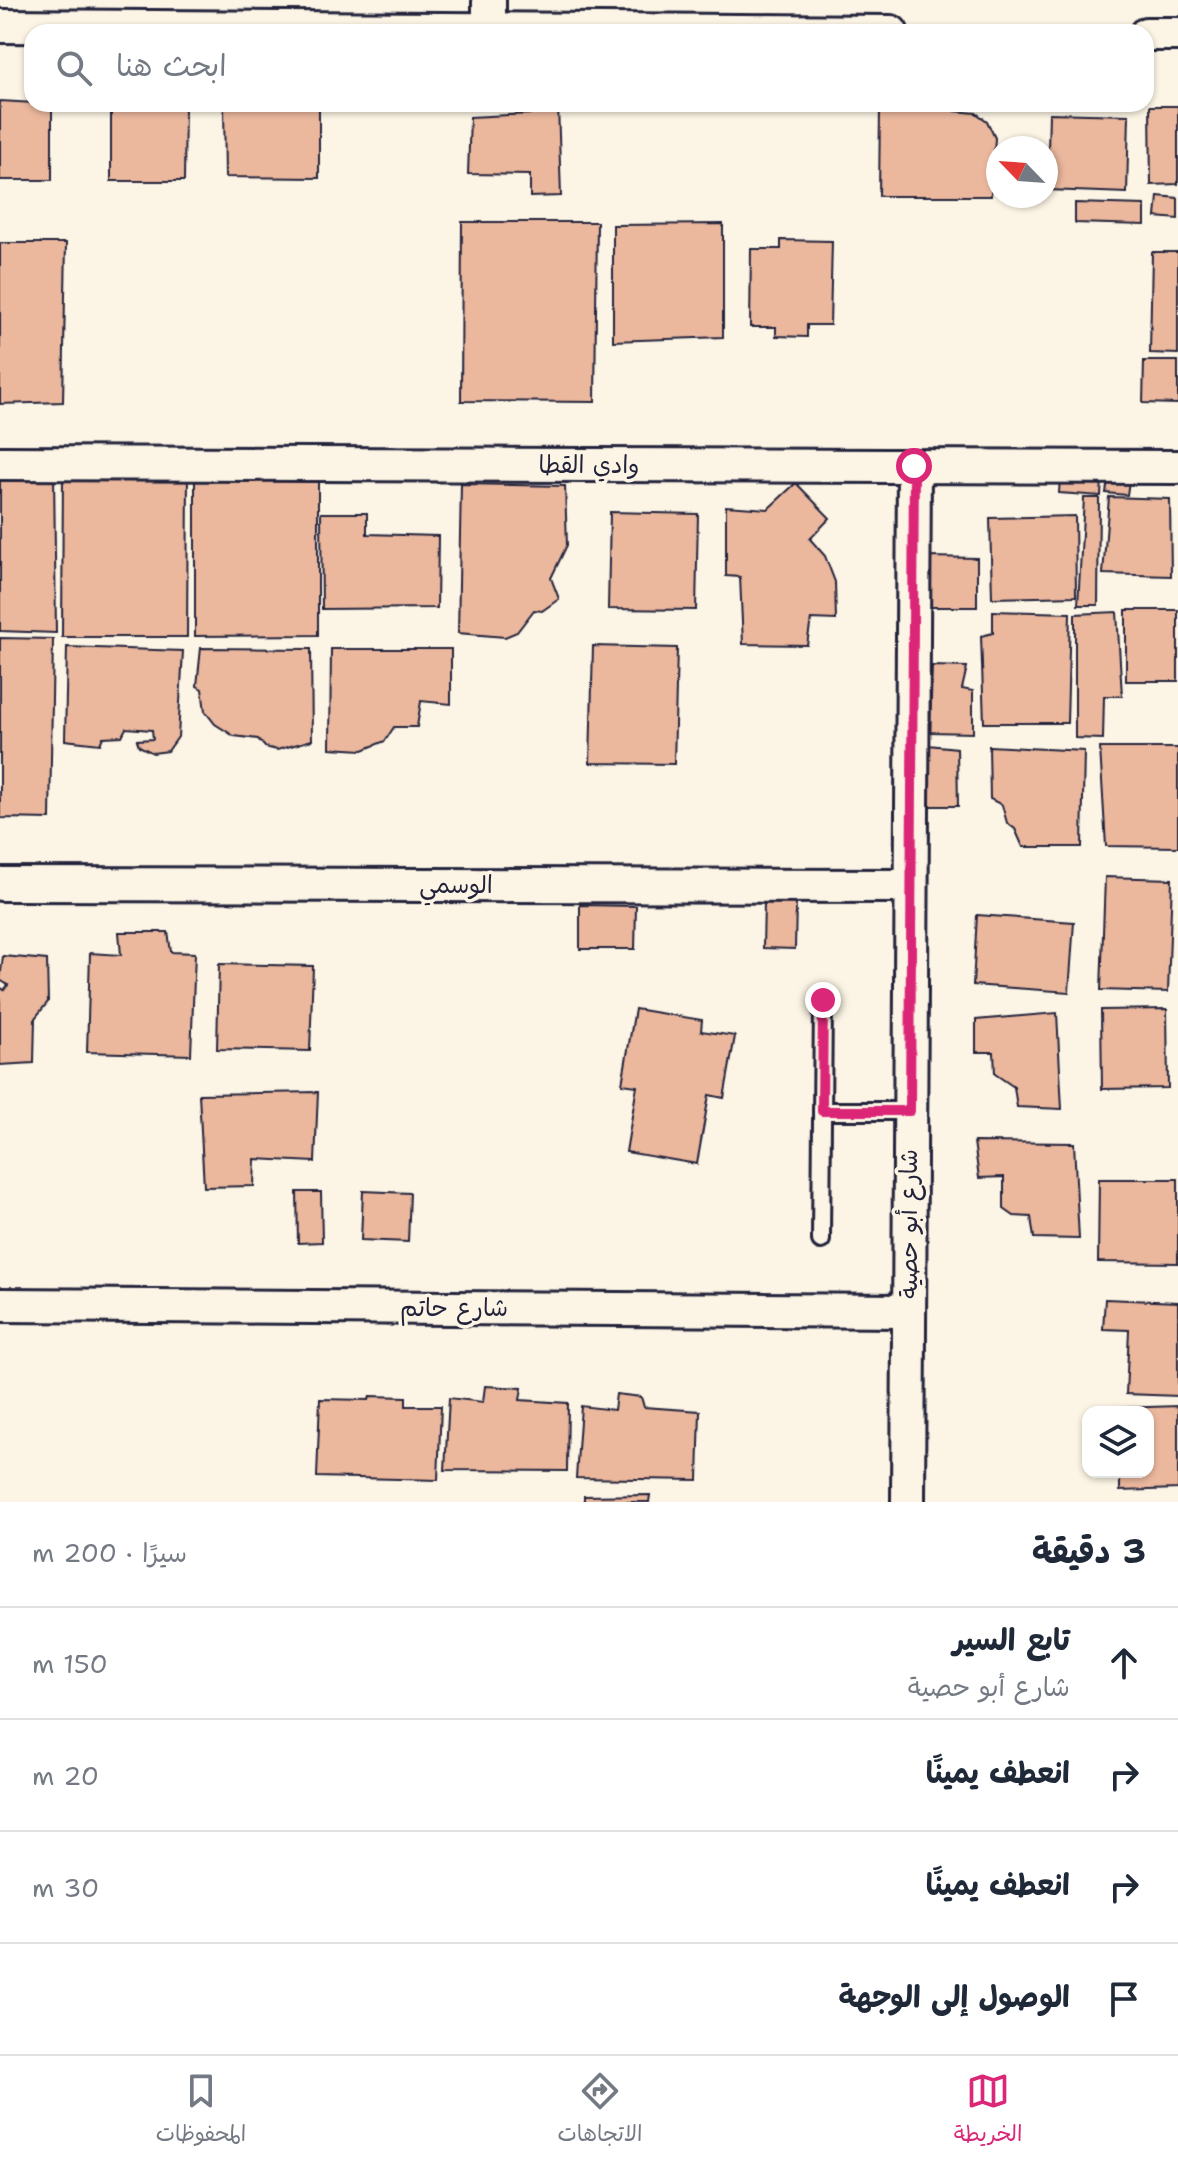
<!DOCTYPE html>
<html lang="ar">
<meta charset="utf-8">
<style>
:root{--surface:#fff;--page:#f6f6f7;--text:#1f2937;--muted:#747a83;--line:#e0e1e3;--accent:#db2777}
body{margin:0;font-family:"Shantell Sans","Playpen Sans Arabic",sans-serif;background:var(--page);color:var(--text);direction:rtl}
.controls{position:absolute;right:24px;bottom:24px;display:grid;overflow:hidden;border-radius:16px;box-shadow:0 2px 6px #0004}
.controls button{width:72px;height:72px;display:grid;place-items:center;padding:0;border:0;border-bottom:2px solid var(--line);background:var(--surface);color:var(--text);font:40px sans-serif}
.compass{position:absolute;left:986px;top:136px;width:72px;height:72px;border-radius:50%;background:var(--surface);box-shadow:0 2px 6px #0004;rotate:295deg}
.stop{position:absolute;width:24px;height:24px;margin:-18px;border:6px solid #db2777;border-radius:50%;background:#fff}
.stop.end{background:#db2777;border-color:#fff;box-shadow:0 2px 8px #0008}
.list{margin:0;padding:0;list-style:none}
h2{display:flex;justify-content:space-between;align-items:center;height:104px;margin:0;padding:0 32px;font-size:34px}
h2 small{font-size:26px;font-weight:400;color:var(--muted)}
.list li{display:grid;grid-template-columns:52px 1fr auto;gap:24px;align-items:center;box-sizing:border-box;height:112px;padding:0 32px;border-top:2px solid var(--line)}
.list b{display:block;font-size:30px;white-space:nowrap}
.list p{margin:0;font-size:26px;white-space:nowrap;color:var(--muted)}
.list em{font-size:26px;font-style:normal;color:var(--muted)}
.icon{flex:none;width:44px;height:44px;fill:none;stroke:currentColor;stroke-width:2;stroke-linecap:round;stroke-linejoin:round}
.map{position:relative;flex:none;width:1178px;height:1502px;overflow:hidden;direction:ltr}
.search{position:absolute;background:var(--surface);box-shadow:0 2px 6px #0004;left:24px;right:24px;top:24px;height:88px;display:flex;align-items:center;gap:20px;box-sizing:border-box;padding:0 28px;border-radius:24px;color:var(--muted);font-size:30px}
.sheet{height:552px;background:var(--surface)}
nav{display:flex;justify-content:space-around;align-items:center;box-sizing:border-box;height:112px;border-top:2px solid var(--line);background:var(--surface);font-size:22px;color:var(--muted)}
nav a{display:grid;justify-items:center;gap:4px}
nav .on{color:var(--accent)}
.map>svg:first-child{display:block}
.building{fill:#ebb89e;stroke:#22223b;stroke-width:2}
.lines{fill:none;stroke-linecap:round;stroke-linejoin:round}
.service-casing{stroke:#22223b;stroke-width:22}
.minor-casing{stroke:#22223b;stroke-width:38}
.service{stroke:#fcf5e5;stroke-width:16}
.minor{stroke:#fcf5e5;stroke-width:32}
.route{stroke:#db2777;stroke-width:10}
.labels{text-anchor:middle;stroke-width:7;stroke-linejoin:round;paint-order:stroke}
.street-label{font-size:24px;fill:#22223b;stroke:#fcf5e5}
</style>
<div class="map">
<svg width="1178" height="1502" viewBox="0 0 1178 1502">
<rect width="100%" height="100%" fill="#fcf5e5"/>
<filter id="ink" filterUnits="userSpaceOnUse"><feTurbulence type="fractalNoise" baseFrequency=".0125" numOctaves="2"/><feDisplacementMap in="SourceGraphic" scale="16" xChannelSelector="R" yChannelSelector="G"/><feConvolveMatrix kernelMatrix="1 2 1 2 8 2 1 2 1" color-interpolation-filters="sRGB"/></filter>
<g filter="url(#ink)">
<!-- building -->
<g class="building">
<polygon points="0,101 52,104 52,180 0,180"/>
<polygon points="111,104 185,104 184,181 111,181"/>
<polygon points="224,104 319,104 319,178 225,177"/>
<polygon points="907,104 953,104 955,111 976,113 987,121 995,138 991,196 879,196 880,108 907,109"/>
<polygon points="558,105 561,196 530,197 530,175 468,174 470,117 530,114 530,106"/>
<polygon points="1150,106 1178,106 1178,184 1151,185"/>
<polygon points="1049,113 1129,115 1127,193 1047,190"/>
<polygon points="1158,196 1178,198 1178,219 1156,217"/>
<polygon points="1075,203 1145,205 1145,225 1075,223"/>
<polygon points="462,222 597,222 595,402 461,401"/>
<polygon points="723,224 723,337 613,341 613,225"/>
<polygon points="781,240 832,241 830,325 807,325 807,337 776,336 776,327 750,327 751,249 781,249"/>
<polygon points="0,243 43,243 42,356 0,357"/>
<polygon points="0,243 66,243 63,402 0,404"/>
<polygon points="1152,252 1178,252 1178,354 1150,353"/>
<polygon points="1144,361 1178,361 1178,404 1143,403"/>
<polygon points="0,466 54,473 56,633 0,631"/>
<polygon points="195,467 318,467 318,635 195,636"/>
<polygon points="188,472 187,637 62,637 63,473"/>
<polygon points="1109,472 1130,474 1127,495 1106,493"/>
<polygon points="1060,477 1102,479 1101,496 1059,493"/>
<polygon points="796,483 830,518 810,539 825,556 835,582 836,620 811,619 807,645 743,644 740,577 726,576 726,506 768,509"/>
<polygon points="461,484 565,486 567,545 551,578 559,599 542,611 534,610 517,632 505,637 458,633"/>
<polygon points="1109,497 1170,499 1171,576 1103,574"/>
<polygon points="1084,498 1099,498 1098,605 1078,605"/>
<polygon points="610,512 698,514 696,610 608,609"/>
<polygon points="321,513 367,513 367,534 438,536 437,608 322,609"/>
<polygon points="1075,516 1076,596 992,598 990,518"/>
<polygon points="928,557 977,558 977,607 928,607"/>
<rect x="1126" y="610" width="52" height="71"/>
<polygon points="993,611 1070,613 1067,723 984,723 981,636 993,633"/>
<polygon points="1117,612 1122,696 1104,696 1103,739 1075,738 1075,614"/>
<polygon points="0,638 53,639 50,819 0,818"/>
<polygon points="593,646 677,648 674,764 590,763"/>
<polygon points="67,647 183,651 178,737 168,751 153,753 139,746 137,740 153,739 152,730 126,728 122,736 103,737 100,744 65,740"/>
<polygon points="201,648 311,649 312,740 277,750 265,747 258,739 234,736 215,724 205,711 202,689 197,686"/>
<polygon points="331,649 451,649 451,704 421,701 417,727 394,727 385,741 363,750 330,748"/>
<polygon points="932,666 967,667 962,689 973,691 973,733 930,732"/>
<polygon points="928,745 957,748 958,806 927,806"/>
<polygon points="989,746 1084,751 1082,847 1023,847 1015,829 1007,823 1002,805 990,799"/>
<polygon points="1100,748 1178,748 1178,847 1106,846"/>
<polygon points="1105,877 1172,879 1168,992 1101,990"/>
<polygon points="764,902 796,902 795,949 763,948"/>
<polygon points="580,905 636,906 635,949 580,949"/>
<polygon points="977,915 1074,922 1069,992 973,985"/>
<polygon points="119,932 168,932 171,952 195,953 191,1055 87,1052 90,953 121,955"/>
<polygon points="3,956 47,960 48,1002 35,1018 34,1063 0,1065 0,987 4,990 8,985 0,980"/>
<polygon points="219,964 313,966 310,1051 217,1049"/>
<polygon points="635,1009 702,1020 701,1031 735,1036 724,1098 709,1095 697,1164 626,1152 637,1086 622,1084"/>
<polygon points="1167,1009 1168,1088 1102,1089 1101,1010"/>
<polygon points="1057,1013 1062,1109 1017,1107 1014,1087 995,1074 994,1052 976,1052 976,1020"/>
<polygon points="318,1092 315,1162 255,1159 254,1186 204,1187 199,1094"/>
<polygon points="974,1142 1074,1143 1079,1239 1034,1238 1031,1217 1014,1216 1004,1209 1004,1177 979,1178"/>
<polygon points="1099,1179 1178,1179 1178,1263 1098,1262"/>
<polygon points="363,1191 410,1193 408,1242 361,1240"/>
<polygon points="297,1192 321,1192 322,1242 298,1243"/>
<polygon points="1105,1299 1178,1302 1178,1396 1126,1394 1129,1330 1103,1329"/>
<polygon points="485,1386 522,1388 520,1400 568,1403 567,1471 445,1470 449,1398 483,1402"/>
<polygon points="616,1394 641,1397 644,1407 700,1411 698,1480 576,1478 581,1406 614,1410"/>
<polygon points="370,1396 406,1397 406,1406 441,1406 438,1480 317,1477 320,1399 369,1400"/>
<polygon points="1178,1406 1178,1489 1120,1491 1120,1472 1148,1472 1148,1412 1119,1412 1119,1408"/>
<polygon points="650,1495 649,1502 584,1502 584,1496"/>
</g>
<g class="lines">
<defs>
<g id="service">
<polyline points="822,1111 910,1111"/>
<polyline points="821,1240 823,1000"/>
</g>
<g id="minor">
<polyline points="0,26 891,32"/>
<polyline points="489,29 489,0"/>
<polyline points="1146,34 1178,34"/>
<polyline points="0,463 1178,467"/>
<polyline points="0,884 911,886"/>
<polyline points="0,1305 909,1311"/>
<polyline points="908,1502 914,466"/>
</g>
</defs>
<!-- service casing -->
<use href="#service" class="service-casing"/>
<!-- minor casing -->
<use href="#minor" class="minor-casing"/>
<!-- service -->
<use href="#service" class="service"/>
<!-- minor -->
<use href="#minor" class="minor"/>
</g>
</g>
<g class="lines" filter="url(#ink)">
<!-- route -->
<polyline class="route" points="823,1000 822,1111 910,1111 914,466"/>
</g>
<g class="labels">
<!-- street labels -->
<g class="street-label">
<text x="589" y="473">وادي القطا</text>
<text x="456" y="893">الوسمي</text>
<text transform="translate(909 1224) rotate(-90)" y="8">شارع أبو حصية</text>
<text x="454" y="1316">شارع حاتم</text>
</g>
</g>
</svg>
<div class="controls">
<button><svg class="icon" aria-label="layers" viewBox="0 0 24 24"><path d="M12 4l9 5-9 5-9-5zM3 14l9 5 9-5"/></svg></button>
</div>
<svg class="compass" viewBox="-18 -18 36 36"><path d="M0-13l5 13h-10z" fill="#e53935"/><path d="M0 13l5-13h-10z" fill="#747a83"/></svg>
<div class="stop" style="left:914px;top:466px"></div>
<div class="stop end" style="left:823px;top:1000px"></div>
<div class="search"><svg class="icon" aria-label="search" viewBox="0 0 24 24"><circle cx="10" cy="10" r="6"/><path d="M15 15l6 6"/></svg>ابحث هنا</div>
</div>
<section class="sheet">
<h2>3 دقيقة<small>سيرًا · 200 m</small></h2>
<ul class="list">
<li><svg class="icon" aria-label="ahead" viewBox="0 0 24 24"><path d="M12 20V5M6 11l6-6 6 6"/></svg><div><b>تابع السير</b><p>شارع أبو حصية</p></div><em>150 m</em></li>
<li><svg class="icon" aria-label="right" viewBox="0 0 24 24"><path d="M7 20v-9h11M14 6l5 5-5 5"/></svg><div><b>انعطف يمينًا</b></div><em>20 m</em></li>
<li><svg class="icon" aria-label="right" viewBox="0 0 24 24"><path d="M7 20v-9h11M14 6l5 5-5 5"/></svg><div><b>انعطف يمينًا</b></div><em>30 m</em></li>
<li><svg class="icon" aria-label="arrive" viewBox="0 0 24 24"><path d="M6 21V4h12l-3 4 3 4H6"/></svg><div><b>الوصول إلى الوجهة</b></div></li>
</ul>
</section>
<nav>
<a class="on"><svg class="icon" aria-label="map" viewBox="0 0 24 24"><path d="M3 6l6-2 6 2 6-2v14l-6 2-6-2-6 2zM9 4v14M15 6v14"/></svg>الخريطة</a>
<a><svg class="icon" aria-label="directions" viewBox="0 0 24 24"><path d="M12 3l9 9-9 9-9-9zM9 14v-3h6M13 9l2 2-2 2"/></svg>الاتجاهات</a>
<a><svg class="icon" aria-label="saved" viewBox="0 0 24 24"><path d="M7 4h10v16l-5-4-5 4z"/></svg>المحفوظات</a>
</nav>
